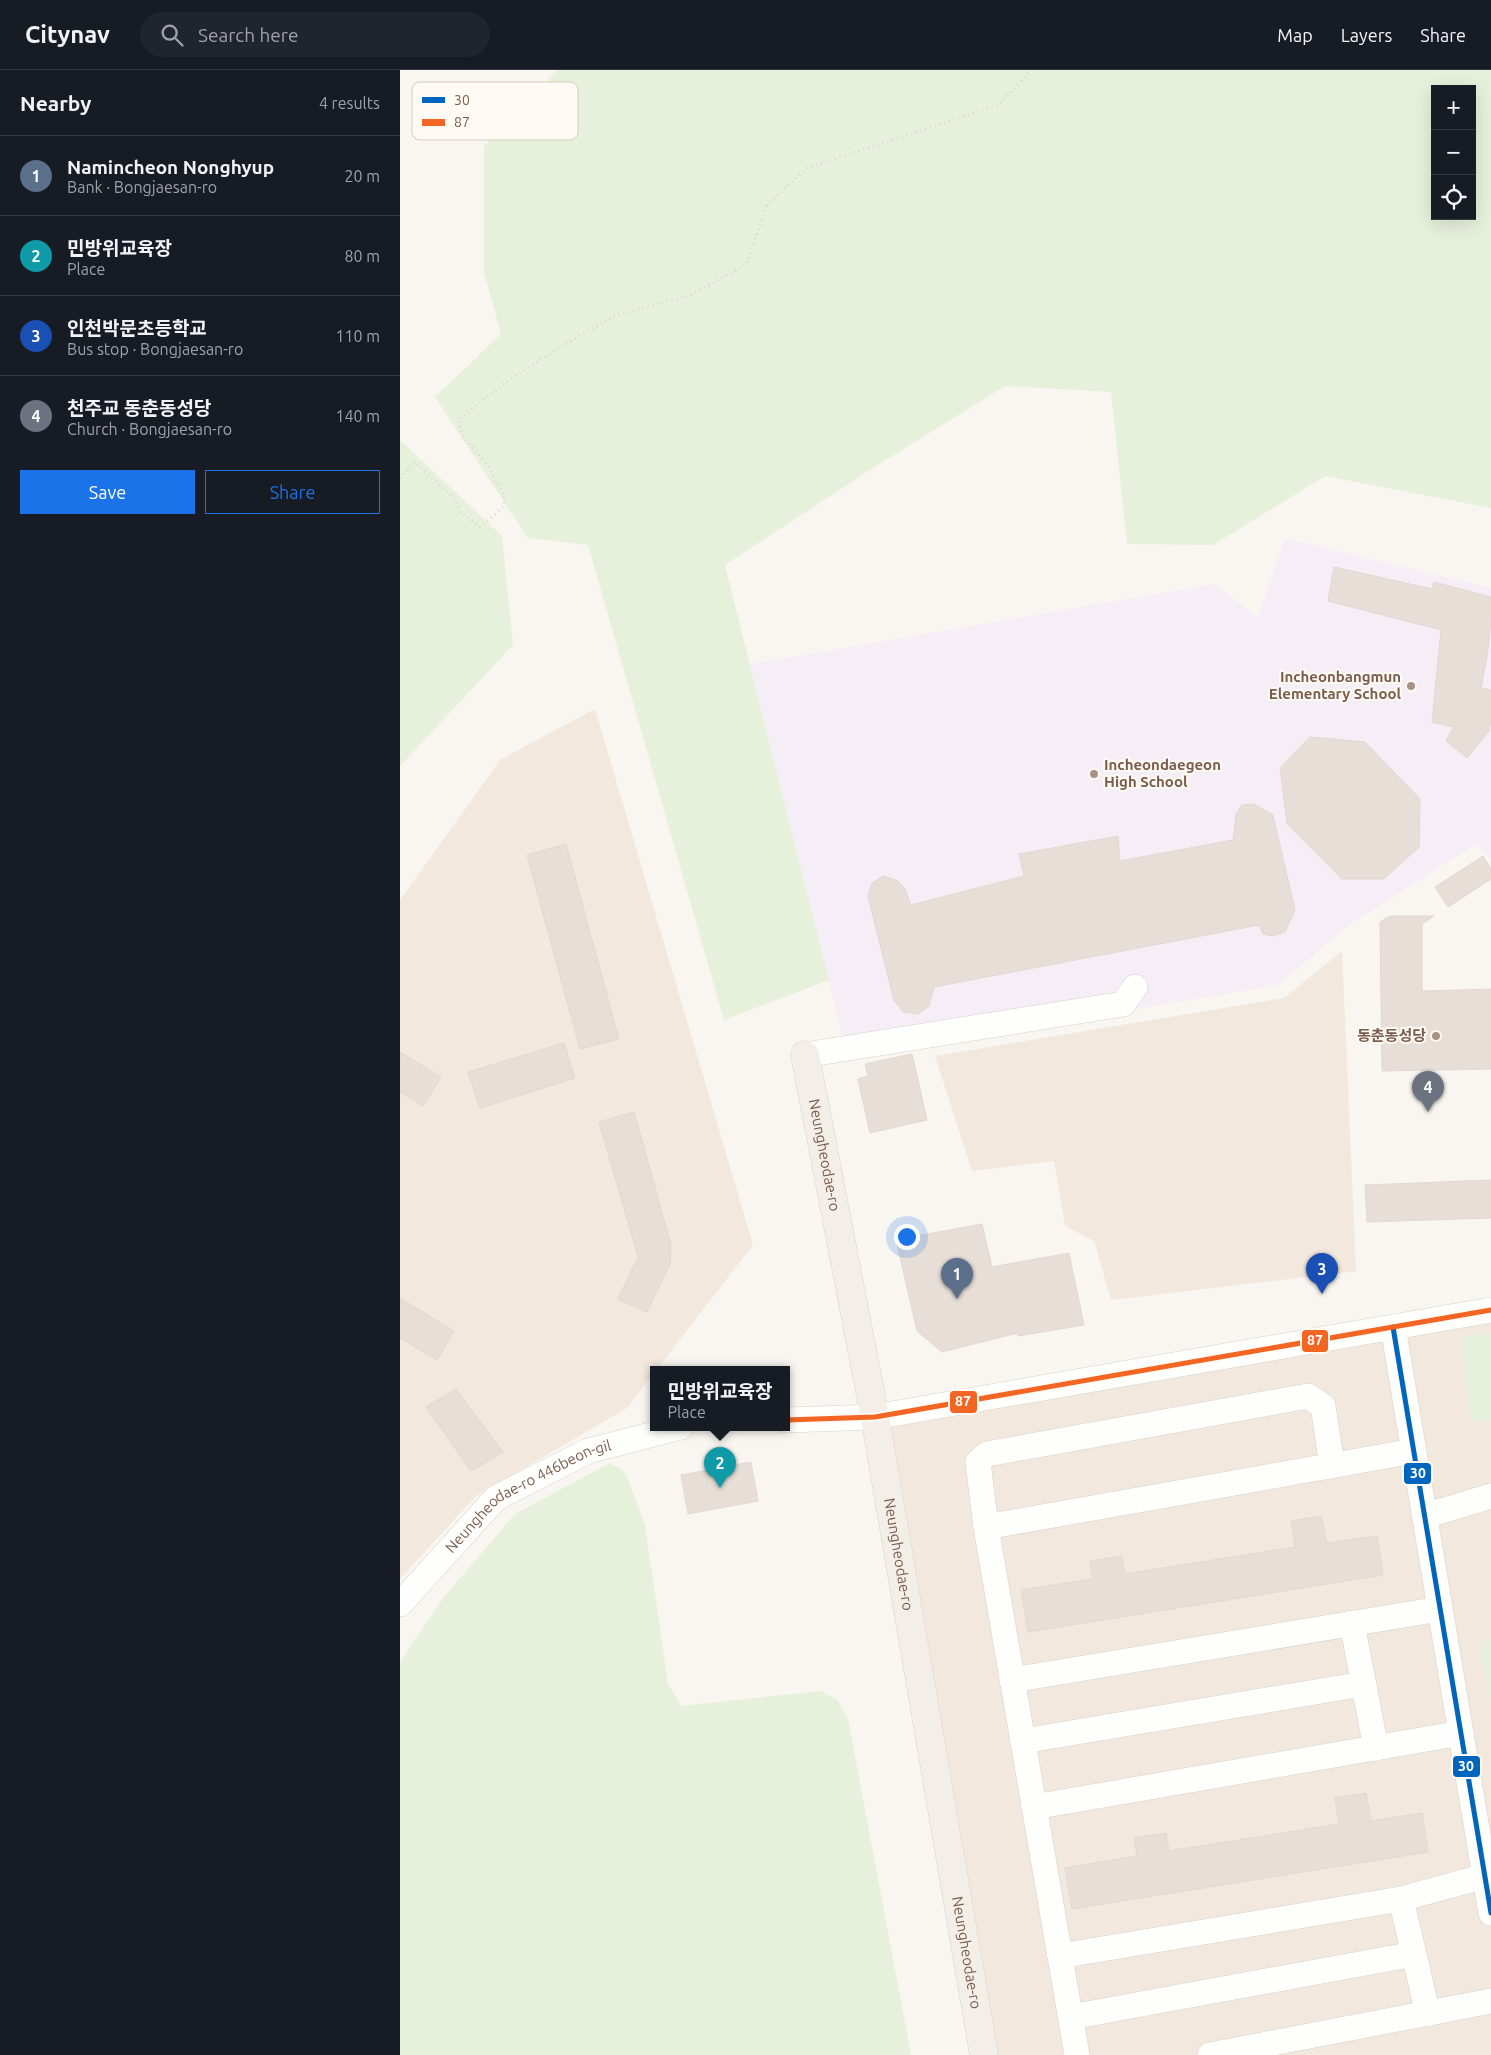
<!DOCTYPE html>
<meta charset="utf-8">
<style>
:root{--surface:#171b24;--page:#20242c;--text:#f1f3f6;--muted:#9ea1a6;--line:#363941;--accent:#1a73e8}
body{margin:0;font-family:Ubuntu,"Noto Sans KR",sans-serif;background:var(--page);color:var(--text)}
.controls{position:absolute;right:15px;top:15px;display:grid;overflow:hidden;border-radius:0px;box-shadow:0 5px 20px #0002}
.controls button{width:45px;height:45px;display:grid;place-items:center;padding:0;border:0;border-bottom:1px solid var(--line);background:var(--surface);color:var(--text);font:25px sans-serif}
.you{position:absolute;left:506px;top:1166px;width:18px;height:18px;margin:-12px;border:4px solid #fff;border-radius:50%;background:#1a73e8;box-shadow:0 0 0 8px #1a73e833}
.badge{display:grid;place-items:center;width:32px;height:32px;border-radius:50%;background:var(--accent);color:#fff;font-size:16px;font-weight:700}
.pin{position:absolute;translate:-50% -41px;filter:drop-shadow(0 1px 2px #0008)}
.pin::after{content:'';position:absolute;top:26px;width:18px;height:15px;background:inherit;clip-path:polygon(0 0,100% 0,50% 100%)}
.popup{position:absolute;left:250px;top:1296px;width:140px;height:65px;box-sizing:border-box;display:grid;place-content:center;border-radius:0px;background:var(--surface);filter:drop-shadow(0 1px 4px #0005);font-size:16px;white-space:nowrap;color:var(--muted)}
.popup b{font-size:19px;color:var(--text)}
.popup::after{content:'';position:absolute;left:50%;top:100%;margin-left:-10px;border:10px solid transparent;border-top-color:var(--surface)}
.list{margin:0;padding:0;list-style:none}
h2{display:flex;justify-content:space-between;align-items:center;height:65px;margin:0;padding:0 20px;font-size:21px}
h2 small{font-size:16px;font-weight:400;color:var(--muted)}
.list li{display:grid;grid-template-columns:32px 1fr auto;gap:15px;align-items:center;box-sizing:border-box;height:80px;padding:0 20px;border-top:1px solid var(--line)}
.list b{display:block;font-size:19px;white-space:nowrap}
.list p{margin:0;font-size:16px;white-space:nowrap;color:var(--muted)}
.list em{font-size:16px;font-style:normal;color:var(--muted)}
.actions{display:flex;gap:10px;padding:15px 20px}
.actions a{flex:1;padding:11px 0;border:1px solid var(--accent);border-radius:0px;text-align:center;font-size:18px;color:var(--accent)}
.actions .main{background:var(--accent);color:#fff}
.icon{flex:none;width:28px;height:28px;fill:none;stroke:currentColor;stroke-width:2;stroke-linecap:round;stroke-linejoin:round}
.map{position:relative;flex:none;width:1091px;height:1985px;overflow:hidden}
header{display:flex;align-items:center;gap:30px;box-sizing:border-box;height:70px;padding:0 25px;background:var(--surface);border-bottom:1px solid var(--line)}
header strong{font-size:24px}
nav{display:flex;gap:28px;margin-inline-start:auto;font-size:18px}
.search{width:350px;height:45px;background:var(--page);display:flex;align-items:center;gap:12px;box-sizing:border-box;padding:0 18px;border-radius:28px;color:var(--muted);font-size:19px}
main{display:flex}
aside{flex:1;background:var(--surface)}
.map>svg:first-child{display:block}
.residential{fill:#f2e8de}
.education{fill:#f6eef6}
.green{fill:#e7f0db;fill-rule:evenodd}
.building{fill:#e6ded7;stroke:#e2d8d2}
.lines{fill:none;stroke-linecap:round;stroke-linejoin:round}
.minor-casing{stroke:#d7d1cb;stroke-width:26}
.major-casing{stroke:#dad1cc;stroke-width:29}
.path{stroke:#dcd5d0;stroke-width:3;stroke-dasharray:1 4;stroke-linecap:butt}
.minor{stroke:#fefefd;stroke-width:25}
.major{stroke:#f3eee8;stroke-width:28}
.bus-1-casing{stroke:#fffaf3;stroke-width:9}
.bus-2-casing{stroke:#fffaf3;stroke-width:9}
.bus-1{stroke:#0065bd;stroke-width:5}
.bus-2{stroke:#f26522;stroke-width:5}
.poi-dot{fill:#a69286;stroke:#fffaf3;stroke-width:2}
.labels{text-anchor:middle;stroke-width:4;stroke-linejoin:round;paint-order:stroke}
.poi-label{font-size:15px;font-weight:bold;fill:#7a5c4d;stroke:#fffaf3;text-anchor:end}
.street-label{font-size:15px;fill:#7a5c4d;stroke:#fffaf3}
.key{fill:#fffaf3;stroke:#d7cbc1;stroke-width:1}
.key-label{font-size:14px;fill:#7a5c4d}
.line-badge{stroke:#fffaf3;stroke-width:2}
.badge-label{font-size:14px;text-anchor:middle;font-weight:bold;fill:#fff}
</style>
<header>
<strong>Citynav</strong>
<div class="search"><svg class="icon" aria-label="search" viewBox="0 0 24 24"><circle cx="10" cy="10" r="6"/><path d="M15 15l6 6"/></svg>Search here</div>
<nav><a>Map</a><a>Layers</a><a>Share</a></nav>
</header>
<main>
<aside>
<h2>Nearby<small>4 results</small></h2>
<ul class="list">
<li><span class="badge" style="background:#5c6f8a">1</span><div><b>Namincheon Nonghyup</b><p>Bank · Bongjaesan-ro</p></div><em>20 m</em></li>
<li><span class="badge" style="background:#0f9aa8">2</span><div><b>민방위교육장</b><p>Place</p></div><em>80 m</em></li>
<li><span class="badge" style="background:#1a4fb4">3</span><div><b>인천박문초등학교</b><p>Bus stop · Bongjaesan-ro</p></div><em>110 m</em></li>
<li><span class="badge" style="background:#6b7280">4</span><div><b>천주교 동춘동성당</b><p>Church · Bongjaesan-ro</p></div><em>140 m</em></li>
</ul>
<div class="actions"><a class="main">Save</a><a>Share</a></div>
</aside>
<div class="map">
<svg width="1091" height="1985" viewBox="0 0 1091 1985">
<rect width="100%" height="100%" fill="#f9f5f0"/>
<!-- residential -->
<g class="residential">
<polygon points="195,639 353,1175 257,1299 254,1299 254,1303 227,1338 75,1427 0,1509 0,830 101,689"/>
<polygon points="942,881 956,1201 711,1230 694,1171 665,1156 654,1091 572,1101 535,986 884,928"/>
<polygon points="1091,1240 1091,1985 584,1985 475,1347"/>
</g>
<!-- education -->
<polygon class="education" points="885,468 1091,518 1091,789 1076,774 949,855 878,915 448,988 350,594 815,514 858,548"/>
<!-- green -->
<g class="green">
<path d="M 157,0 L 1091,0 L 1091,438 L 925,406 L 813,475 L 727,474 L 711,322 L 605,316 L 465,403 L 325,495 L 429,910 L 324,950 L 188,475 L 128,468 L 35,327 L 101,264 L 84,202 L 84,76 ZM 1035,19 L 1072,19 L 1072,146 L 1035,146 Z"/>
<polygon points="0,370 102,466 113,575 0,696"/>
<polygon points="1091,1263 1091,1351 1070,1351 1060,1267"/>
<polygon points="210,1393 225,1402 245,1455 268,1614 281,1636 421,1621 438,1631 448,1649 511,1985 0,1985 0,1592 44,1527 115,1444"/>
<polygon points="1091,1568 1091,1636 1079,1581"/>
</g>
<!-- building -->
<g class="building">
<polygon points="934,497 1032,519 1034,512 1091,527 1091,551 1087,587 1081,618 1091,620 1091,649 1089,661 1067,688 1046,671 1053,657 1032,652 1041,560 928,531"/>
<polygon points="910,667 965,672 1020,729 1019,777 984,809 942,809 887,754 880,698"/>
<polygon points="854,734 873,745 895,840 885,862 873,866 863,864 859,855 534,917 529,936 518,944 503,942 494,930 468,826 472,813 483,806 498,811 505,819 511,835 624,806 619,784 718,766 720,791 833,770 836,744 842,735"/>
<polygon points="166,774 219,969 180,979 127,785"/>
<polygon points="1083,786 1091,799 1091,809 1048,837 1035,817"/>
<polygon points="990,846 1034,846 1022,854 1022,921 1091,919 1091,999 982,1001 980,852"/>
<polygon points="164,973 175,1008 80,1038 68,1002"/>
<polygon points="0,982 41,1007 23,1036 0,1022"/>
<polygon points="512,984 527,1050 470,1063 458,1009 468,1006 465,994"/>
<polygon points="234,1042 271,1175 270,1194 247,1242 218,1229 238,1187 199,1052"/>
<polygon points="1091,1110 1091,1148 967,1152 965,1115"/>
<polygon points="582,1154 592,1197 669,1183 684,1255 618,1266 618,1263 542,1282 517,1261 496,1170"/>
<polygon points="0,1228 54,1261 37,1290 0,1268"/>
<polygon points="56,1319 103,1382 71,1401 26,1337"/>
<polygon points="351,1392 358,1431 288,1444 281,1405"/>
<polygon points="921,1446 927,1473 977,1466 983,1505 628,1562 621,1520 693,1509 690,1491 722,1486 725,1504 895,1477 891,1451"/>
<polygon points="966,1723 971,1751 1022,1743 1028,1782 672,1839 665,1798 737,1786 734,1768 766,1763 769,1781 939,1754 935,1728"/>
</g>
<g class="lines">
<defs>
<g id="minor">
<polyline points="405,985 723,934 735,917"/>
<polyline points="993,1257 1091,1843"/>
<polyline points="386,1350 475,1347 1091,1240"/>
<polyline points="1025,1446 1091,1426"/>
<polyline points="586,1457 1014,1381"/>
<path id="s1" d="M 0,1534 L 96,1428 L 188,1381 L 281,1357"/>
<polyline points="952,1553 976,1678"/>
<polyline points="612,1610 1040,1539"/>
<polyline points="623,1671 963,1614"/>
<polyline points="634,1737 1061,1663"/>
<polyline points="1001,1829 1028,1944"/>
<polyline points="660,1886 1001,1829 1085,1806"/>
<polyline points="671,1947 1014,1884"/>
<polyline points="677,1985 586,1457 578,1392 587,1384 908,1326 923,1336 932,1396"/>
<polyline points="810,1985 1091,1931"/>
</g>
<g id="major">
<path id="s2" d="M 405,985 L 475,1347 L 584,1985"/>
</g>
</defs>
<!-- minor casing -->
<use href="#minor" class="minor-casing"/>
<!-- major casing -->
<use href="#major" class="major-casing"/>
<!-- path -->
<polyline class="path" points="0,408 15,392 56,430 59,441 80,457 104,436 104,425 87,394 63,366 58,350 106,312 165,274 215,246 290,225 346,195 367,135 407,98 599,35 631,0"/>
<!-- minor -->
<use href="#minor" class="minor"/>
<!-- major -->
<use href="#major" class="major"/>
<defs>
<polyline id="bus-1" points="993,1257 1091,1843"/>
<polyline id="bus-2" points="386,1350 475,1347 1091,1240"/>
</defs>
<!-- bus-1 casing -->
<use href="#bus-1" class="bus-1-casing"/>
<!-- bus-2 casing -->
<use href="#bus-2" class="bus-2-casing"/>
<!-- bus-1 -->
<use href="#bus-1" class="bus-1"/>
<!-- bus-2 -->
<use href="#bus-2" class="bus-2"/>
</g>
<!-- markers -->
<g class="poi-dot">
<circle cx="1011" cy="616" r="5"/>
<circle cx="694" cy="704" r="5"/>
<circle cx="1036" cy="966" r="5"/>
</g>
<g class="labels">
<!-- poi labels -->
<g class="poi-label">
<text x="1001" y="612">Incheonbangmun<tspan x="1001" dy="17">Elementary School</tspan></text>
<text x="704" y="700" text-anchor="start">Incheondaegeon<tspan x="704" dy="17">High School</tspan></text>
<text x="1026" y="971">동춘동성당</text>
</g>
<!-- street labels -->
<g class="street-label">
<text dy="5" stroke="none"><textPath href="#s2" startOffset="102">Neungheodae-ro</textPath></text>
<text dy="5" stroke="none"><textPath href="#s1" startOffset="171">Neungheodae-ro 446beon-gil</textPath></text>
<text dy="5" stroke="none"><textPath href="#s2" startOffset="508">Neungheodae-ro</textPath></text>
<text dy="5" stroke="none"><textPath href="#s2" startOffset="912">Neungheodae-ro</textPath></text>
</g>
</g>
<!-- legend -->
<rect x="12" y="12" width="166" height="58" rx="8" class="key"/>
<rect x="22" y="27" width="23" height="6" fill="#0065bd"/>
<rect x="22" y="49" width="23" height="7" fill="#f26522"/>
<g class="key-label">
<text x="54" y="35">30</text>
<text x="54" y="57">87</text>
</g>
<g class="line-badge">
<rect x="901" y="1259" width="28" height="24" rx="5" fill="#f26522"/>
<rect x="549" y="1320" width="29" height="24" rx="5" fill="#f26522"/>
<rect x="1003" y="1392" width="29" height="23" rx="5" fill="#0065bd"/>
<rect x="1052" y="1685" width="29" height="23" rx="5" fill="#0065bd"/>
</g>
<g class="badge-label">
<text x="915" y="1275">87</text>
<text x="563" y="1336">87</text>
<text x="1018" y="1408">30</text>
<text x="1066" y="1701">30</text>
</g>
</svg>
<div class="controls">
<button>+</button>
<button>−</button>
<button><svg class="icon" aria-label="locate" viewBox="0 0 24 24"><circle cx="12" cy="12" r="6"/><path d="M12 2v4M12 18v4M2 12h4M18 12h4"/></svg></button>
</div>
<div class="you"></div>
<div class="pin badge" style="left:557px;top:1229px;background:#5c6f8a">1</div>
<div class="pin badge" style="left:320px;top:1418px;background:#0f9aa8">2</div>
<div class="popup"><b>민방위교육장</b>Place</div>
<div class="pin badge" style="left:922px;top:1224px;background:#1a4fb4">3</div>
<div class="pin badge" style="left:1028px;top:1042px;background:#6b7280">4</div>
</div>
</main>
